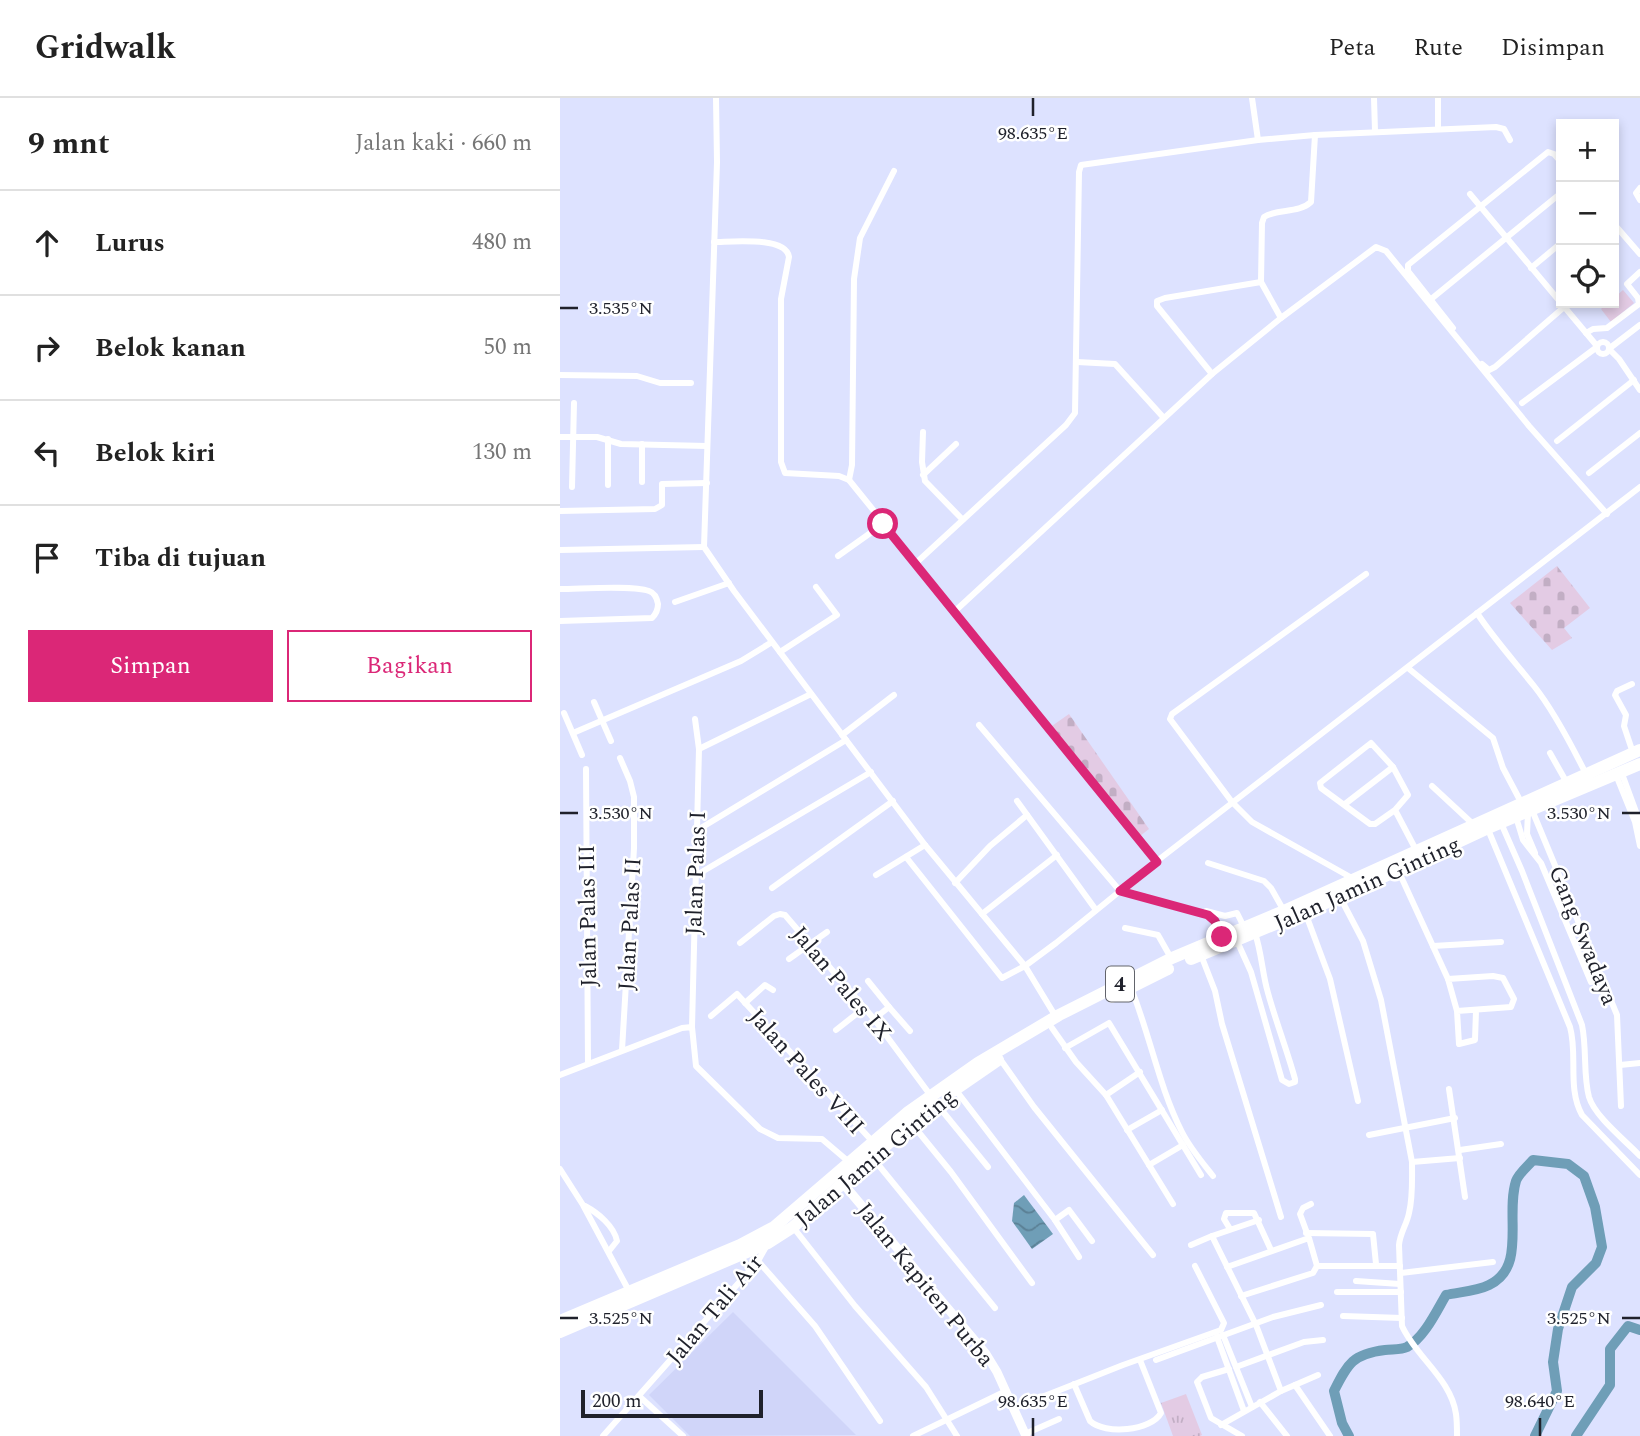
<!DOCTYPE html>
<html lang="id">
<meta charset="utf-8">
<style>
:root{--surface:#fff;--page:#f2f2f2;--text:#222;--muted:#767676;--line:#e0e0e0;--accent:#db2777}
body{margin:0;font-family:Spectral,serif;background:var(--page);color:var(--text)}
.controls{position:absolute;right:21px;top:21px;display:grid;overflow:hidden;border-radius:0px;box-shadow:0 4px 10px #0003}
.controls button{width:63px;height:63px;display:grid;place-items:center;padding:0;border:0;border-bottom:2px solid var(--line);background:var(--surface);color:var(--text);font:35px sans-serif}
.scale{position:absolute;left:21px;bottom:18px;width:182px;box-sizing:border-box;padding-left:7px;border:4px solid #1f212b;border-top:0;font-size:19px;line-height:24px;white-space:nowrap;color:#1f212b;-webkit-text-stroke:5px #fff;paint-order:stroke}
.stop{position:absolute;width:21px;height:21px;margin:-16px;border:5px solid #db2777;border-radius:50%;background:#fff}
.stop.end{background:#db2777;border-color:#fff;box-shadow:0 2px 7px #0008}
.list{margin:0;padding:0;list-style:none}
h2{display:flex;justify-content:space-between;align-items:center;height:91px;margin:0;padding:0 28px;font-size:30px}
h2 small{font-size:23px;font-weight:400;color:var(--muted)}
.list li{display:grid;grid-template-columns:46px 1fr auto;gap:21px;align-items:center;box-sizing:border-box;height:105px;padding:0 28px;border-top:2px solid var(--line)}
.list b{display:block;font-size:26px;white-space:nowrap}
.list em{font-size:23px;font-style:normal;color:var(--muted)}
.actions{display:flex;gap:14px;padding:21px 28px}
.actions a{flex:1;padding:16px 0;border:2px solid var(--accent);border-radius:0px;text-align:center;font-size:24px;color:var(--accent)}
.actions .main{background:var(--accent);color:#fff}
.icon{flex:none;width:38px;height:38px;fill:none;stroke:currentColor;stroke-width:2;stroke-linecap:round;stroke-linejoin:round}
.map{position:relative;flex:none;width:1080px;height:1338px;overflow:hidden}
header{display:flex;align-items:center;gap:42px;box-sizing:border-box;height:98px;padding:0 35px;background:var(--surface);border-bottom:2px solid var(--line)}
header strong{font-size:33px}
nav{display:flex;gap:38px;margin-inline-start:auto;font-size:24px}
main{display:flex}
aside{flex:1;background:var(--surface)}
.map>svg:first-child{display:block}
.built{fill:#d0d5f9}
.grass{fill:url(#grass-tufts)}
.cemetery{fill:url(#cemetery-stones)}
.pitch{fill:#e3cbe4}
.water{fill:url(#water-waves)}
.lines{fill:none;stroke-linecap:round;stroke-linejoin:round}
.river{stroke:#6f9eb7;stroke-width:10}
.street{stroke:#fff;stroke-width:6}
.secondary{stroke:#fff;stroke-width:9}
.highway{stroke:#fff;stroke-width:12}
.route{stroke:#db2777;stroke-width:9}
.ticks{fill:none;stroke:#1f212b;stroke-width:2.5}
.labels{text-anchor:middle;stroke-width:5;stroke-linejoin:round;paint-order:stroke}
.shield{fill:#fff;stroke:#62646b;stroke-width:2}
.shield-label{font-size:21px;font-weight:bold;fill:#1f212b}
.street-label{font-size:23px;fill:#1f212b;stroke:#fff}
.ticks-label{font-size:18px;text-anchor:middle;fill:#1f212b;stroke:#fff;stroke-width:5;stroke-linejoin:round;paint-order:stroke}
</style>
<header>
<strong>Gridwalk</strong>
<nav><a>Peta</a><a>Rute</a><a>Disimpan</a></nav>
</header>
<main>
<aside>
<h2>9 mnt<small>Jalan kaki · 660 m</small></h2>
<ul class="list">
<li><svg class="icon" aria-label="ahead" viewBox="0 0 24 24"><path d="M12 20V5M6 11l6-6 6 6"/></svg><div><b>Lurus</b></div><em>480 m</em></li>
<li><svg class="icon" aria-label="right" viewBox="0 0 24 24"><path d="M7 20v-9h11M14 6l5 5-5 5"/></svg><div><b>Belok kanan</b></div><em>50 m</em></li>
<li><svg class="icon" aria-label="left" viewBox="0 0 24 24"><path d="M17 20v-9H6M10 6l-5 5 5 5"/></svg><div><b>Belok kiri</b></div><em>130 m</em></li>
<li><svg class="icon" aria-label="arrive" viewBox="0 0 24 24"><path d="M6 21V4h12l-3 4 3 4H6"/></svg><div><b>Tiba di tujuan</b></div></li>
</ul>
<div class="actions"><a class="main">Simpan</a><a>Bagikan</a></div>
</aside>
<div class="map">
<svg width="1080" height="1338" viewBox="0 0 1080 1338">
<defs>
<pattern id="grass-tufts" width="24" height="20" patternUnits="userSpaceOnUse" patternTransform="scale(1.75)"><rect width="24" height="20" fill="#e3cbe4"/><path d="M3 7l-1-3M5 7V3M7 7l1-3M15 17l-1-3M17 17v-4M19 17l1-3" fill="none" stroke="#c2aec4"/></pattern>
<pattern id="cemetery-stones" width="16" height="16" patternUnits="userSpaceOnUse" patternTransform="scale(1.75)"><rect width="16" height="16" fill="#e3cbe4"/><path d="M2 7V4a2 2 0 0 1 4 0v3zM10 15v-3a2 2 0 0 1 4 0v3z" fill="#c2aec4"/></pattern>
<pattern id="water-waves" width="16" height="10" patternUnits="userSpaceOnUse" patternTransform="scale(1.75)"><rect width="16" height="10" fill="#6f9eb7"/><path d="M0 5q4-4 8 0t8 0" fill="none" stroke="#5b8095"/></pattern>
</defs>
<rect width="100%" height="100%" fill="#dde2ff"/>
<!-- built -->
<polygon class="built" points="173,1214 296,1337 130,1338 89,1297"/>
<!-- grass -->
<polygon class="grass" points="626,1296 642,1337 640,1338 613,1338 601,1305"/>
<!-- cemetery -->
<g class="cemetery">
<polygon points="997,468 1030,510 1004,530 1012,540 992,552 950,505"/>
<polygon points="509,616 589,731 580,738 489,630"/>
</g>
<!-- pitch -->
<polygon class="pitch" points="1063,192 1074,205 1051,224 1041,211 1048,205 1054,205 1054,200"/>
<!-- water -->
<polygon class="water" points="464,1097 493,1136 472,1151 452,1123 454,1105"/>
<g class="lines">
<!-- river -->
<g class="river">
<path d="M 789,1338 L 782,1325 L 774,1293 C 788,1265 793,1256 825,1252 C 832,1251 841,1252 847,1249 C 864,1240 876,1214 886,1197 C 900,1194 917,1193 929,1187 C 967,1169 945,1118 956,1083 C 959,1075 968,1068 973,1062 L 1008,1066 L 1024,1078 L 1035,1109 L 1042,1149 L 1036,1165 L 1012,1189 L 998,1231 L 993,1264 L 997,1293 L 975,1338"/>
<polyline points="1016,1338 1050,1287 1050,1251 1068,1228 1080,1232"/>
</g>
<!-- street -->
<g class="street">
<polyline points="156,0 157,64 144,449 174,493 365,747 465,868 496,919"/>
<polyline points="692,0 698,42"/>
<polyline points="814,0 815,33"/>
<polyline points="878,31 878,0"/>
<polyline points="1080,90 1076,95 1080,102"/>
<polyline points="910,96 1037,248"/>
<polyline points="1054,126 1080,156"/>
<path d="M 154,144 C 171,144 226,138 229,159 L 221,201 L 221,364 L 225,375 L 279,378 L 289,382 L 597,763 L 1080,389"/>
<polyline points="971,170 1001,145"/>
<polyline points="870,202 1001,95"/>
<path d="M 721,220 L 701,184 L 702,125 L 704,119 C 718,110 738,116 751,104 L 755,37"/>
<polyline points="893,230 848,173 848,167 988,54 994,56 1001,64"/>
<polyline points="1026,235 1033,231 1047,230 1079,206 1078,200 1067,186 1080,174"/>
<circle cx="1043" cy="250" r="6"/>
<polyline points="1050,250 1080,227"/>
<polyline points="1050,252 1059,261 1080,292"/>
<polyline points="517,264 555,266 603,319"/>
<polyline points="922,266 929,272 935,269 1003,210"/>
<polyline points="652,276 597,208 597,203 605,200 701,184"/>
<polyline points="0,277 77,278 100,285 131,285"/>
<polyline points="962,305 1037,249"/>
<polyline points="363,334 362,364 365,383 402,421"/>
<polyline points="0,339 37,339 61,346 147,348"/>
<polyline points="48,341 48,387"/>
<polyline points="997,343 1074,282"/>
<polyline points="1029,375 1080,335"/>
<polyline points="363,377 396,346"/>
<polyline points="289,382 292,367 294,181 300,140 334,73"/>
<polyline points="82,384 82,346"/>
<polyline points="12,389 14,305"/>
<polyline points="0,413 95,411 102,407 102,386 147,385"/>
<polyline points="0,452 144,449"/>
<polyline points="278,458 323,426"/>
<polyline points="356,465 506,327 515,315 519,74 521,67 698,42 755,37 936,29 944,31 950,42"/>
<path d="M 0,491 C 21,491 72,487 89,493 C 95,495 97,500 98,506 C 98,512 96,516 92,520 L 0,523"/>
<polyline points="115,504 169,485"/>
<polyline points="394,514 652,276 721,220 816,149 826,153 969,328 1047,416"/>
<path d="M 917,515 C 934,541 955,564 974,588 C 994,613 1012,648 1026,676"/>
<polyline points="220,554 277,517 256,489"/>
<polyline points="848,570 933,640 943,670 962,706"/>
<polyline points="1072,586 1057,593 1055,597 1066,617 1064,628 1073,655"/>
<polyline points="34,604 51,643"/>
<polyline points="4,615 22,657"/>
<polyline points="419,627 560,793 648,817 655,823 662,839"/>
<polyline points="13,635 181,563 212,544"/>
<polyline points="282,637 334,597"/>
<polyline points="139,651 251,596"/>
<polyline points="990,655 1007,685"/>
<polyline points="60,660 70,683 74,699 74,750 62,952"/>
<polyline points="26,671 28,965"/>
<polyline points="1061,673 1079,722 1078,732"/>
<polyline points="1056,677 1075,724 1080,748"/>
<polyline points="872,688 914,727"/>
<polyline points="457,703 536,812"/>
<polyline points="785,706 833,669"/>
<polyline points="835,712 848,697 833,669 811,645 760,685 761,690 810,726 815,726 835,712 856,752"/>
<polyline points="972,712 1057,917 1061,1008"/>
<polyline points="968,714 967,736 975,755"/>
<polyline points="956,719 963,742 981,765 1031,884"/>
<path d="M 941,725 L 962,773 L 1022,927 C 1027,951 1023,977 1029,999 C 1035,1019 1066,1043 1080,1058"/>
<path d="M 927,729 L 1010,929 C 1018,957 1007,990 1022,1017 L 1080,1077"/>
<polyline points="136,733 286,642"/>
<polyline points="346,759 442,880 465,868 496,845 597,763"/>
<polyline points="648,765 704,783 711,790 724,813"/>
<polyline points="838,772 888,881"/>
<polyline points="316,777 365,747"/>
<polyline points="135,778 311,674"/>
<polyline points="792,780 692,724 672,704 610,621 612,616 806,476"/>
<polyline points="395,785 430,748 467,717"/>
<polyline points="212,790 333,703"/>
<path d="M 780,799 L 803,843 L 821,902 L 852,1064 C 852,1081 853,1099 849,1115 C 847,1126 840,1135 839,1147 L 842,1228 C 856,1259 891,1281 896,1316 C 897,1323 897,1331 897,1338"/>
<polyline points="646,813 665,818 677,815 684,829"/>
<polyline points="745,814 770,881 798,1003"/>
<polyline points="422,816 497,757"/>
<polyline points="565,830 598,837 611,860"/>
<path d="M 677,843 L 691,874 L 722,982 L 729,986 L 735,984 L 735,981 C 727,952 716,924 708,895 C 702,875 702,856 695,835"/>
<polyline points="180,845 214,818 220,816 225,817 314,921 371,998"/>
<polyline points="873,848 941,844"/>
<polyline points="641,857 655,893 662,926 721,1119"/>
<polyline points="229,861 267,834"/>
<polyline points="308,883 329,909"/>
<path d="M 571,890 C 590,937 599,989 622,1034 C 630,1050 642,1064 653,1078"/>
<polyline points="185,905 205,887 213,892"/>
<polyline points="897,913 951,909 954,901 943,880 933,878 888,881 897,913 899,946 915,942 916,913"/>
<polyline points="151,918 177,896 313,1044"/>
<polyline points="314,921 329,909 350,933"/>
<polyline points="132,929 139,651 135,621"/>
<polyline points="492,930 516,964 546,997 613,1106"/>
<polyline points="276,932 304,910"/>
<polyline points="505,950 549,925 641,1077"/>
<polyline points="440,961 474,1009 593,1157"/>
<polyline points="1060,967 1080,965"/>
<polyline points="0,977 122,930 132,929 136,968 200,1031 218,1040 262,1041 289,1064"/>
<polyline points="395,991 495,1122 519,1159"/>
<polyline points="889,991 905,1099"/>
<polyline points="546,997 580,974"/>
<polyline points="375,1004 428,1069"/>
<polyline points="352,1026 391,1074 472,1185"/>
<polyline points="567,1032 602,1012"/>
<polyline points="809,1037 895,1020"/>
<polyline points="900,1052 941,1046"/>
<polyline points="312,1059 435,1210"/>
<polyline points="852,1064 900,1060"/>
<polyline points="589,1067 623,1047"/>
<polyline points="0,1071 23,1107 69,1193"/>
<path d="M 25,1108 C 38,1115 54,1128 57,1143 L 49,1153"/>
<polyline points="495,1122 509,1112 532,1143"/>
<polyline points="699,1122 652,1138 696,1227 721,1293"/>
<polyline points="233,1129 295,1208 366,1289 397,1338"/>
<polyline points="670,1131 664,1121 666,1115 694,1115 711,1152"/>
<polyline points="746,1135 813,1136 816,1166"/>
<polyline points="747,1135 740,1116 743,1110 751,1106"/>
<polyline points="631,1147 652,1138"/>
<polyline points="198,1163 255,1228 320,1323"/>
<polyline points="667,1169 749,1140 757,1168"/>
<polyline points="841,1175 933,1164"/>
<polyline points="796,1183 840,1186"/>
<polyline points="777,1194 841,1194"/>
<polyline points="681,1198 753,1175 757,1168 840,1168"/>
<polyline points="783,1218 842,1220"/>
<polyline points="663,1237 692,1309"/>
<polyline points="657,1239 684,1313"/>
<polyline points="596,1262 713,1219 761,1207"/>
<polyline points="676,1269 744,1244 763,1242"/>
<polyline points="669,1271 642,1279 637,1284 651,1320 682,1338"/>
<path d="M 514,1286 L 530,1323 C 545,1337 591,1333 601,1315 L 580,1262"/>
<polyline points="735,1287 770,1338"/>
<polyline points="79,1298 123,1338"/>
<polyline points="700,1304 727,1338"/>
<polyline points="454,1310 563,1267 661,1232 664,1225 635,1168"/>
<polyline points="661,1327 721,1293 758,1277"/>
<polyline points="465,1336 499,1321"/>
<polyline points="43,1338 198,1163 207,1147"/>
<polyline points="353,1338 446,1293"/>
</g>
<!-- secondary -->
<polyline class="secondary" points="281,1083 426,1256 437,1274 466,1338"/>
<!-- highway -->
<g class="highway">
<polyline points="631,861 780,799 928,730 1080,666"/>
<polyline points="552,899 608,871"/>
<polyline points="393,993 438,962"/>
<polyline points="0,1223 180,1147 214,1129 347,1015 418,965 499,917 612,860 724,813 1080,652"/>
<polyline points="0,1234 208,1145 233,1129 372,1007"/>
</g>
</g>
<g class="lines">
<!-- route -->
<polyline class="route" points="323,426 597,764 560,793 648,817 655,823 662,839"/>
</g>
<!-- ticks -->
<path class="ticks" d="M 473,0 L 473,18M 0,210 L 18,210M 0,715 L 18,715M 1062,715 L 1080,715M 0,1220 L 18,1220M 1062,1220 L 1080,1220M 473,1320 L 473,1338M 980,1320 L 980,1338"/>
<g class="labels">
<!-- shield labels -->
<rect class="shield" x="546" y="868.5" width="28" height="35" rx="5"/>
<g class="shield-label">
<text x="560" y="893">4</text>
</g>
<!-- street labels -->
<g class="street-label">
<text transform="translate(135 775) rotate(-88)" y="8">Jalan Palas I</text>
<text transform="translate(807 785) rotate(-24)" y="8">Jalan Jamin Ginting</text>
<text transform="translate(27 818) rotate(-91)" y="8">Jalan Palas III</text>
<text transform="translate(69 826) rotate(-87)" y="8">Jalan Palas II</text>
<text transform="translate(1024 837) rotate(68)" y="8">Gang Swadaya</text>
<text transform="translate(282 885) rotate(50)" y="8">Jalan Pales IX</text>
<text transform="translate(247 973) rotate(48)" y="8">Jalan Pales VIII</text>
<text transform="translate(315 1059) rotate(-40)" y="8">Jalan Jamin Ginting</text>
<text transform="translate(366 1186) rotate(51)" y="8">Jalan Kapiten Purba</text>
<text transform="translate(154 1211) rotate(-50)" y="8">Jalan Tali Air</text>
</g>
</g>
<g class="ticks-label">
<text x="473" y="41">98.635°E</text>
<text x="61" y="216">3.535°N</text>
<text x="61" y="721">3.530°N</text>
<text x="1019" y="721">3.530°N</text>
<text x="61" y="1226">3.525°N</text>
<text x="1019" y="1226">3.525°N</text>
<text x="473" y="1309">98.635°E</text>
<text x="980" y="1309">98.640°E</text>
</g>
</svg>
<div class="controls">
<button>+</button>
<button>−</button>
<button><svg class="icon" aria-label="locate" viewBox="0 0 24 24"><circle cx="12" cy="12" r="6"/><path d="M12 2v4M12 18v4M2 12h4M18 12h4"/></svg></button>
</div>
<div class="scale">200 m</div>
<div class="stop" style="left:323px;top:426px"></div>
<div class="stop end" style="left:662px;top:839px"></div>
</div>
</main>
